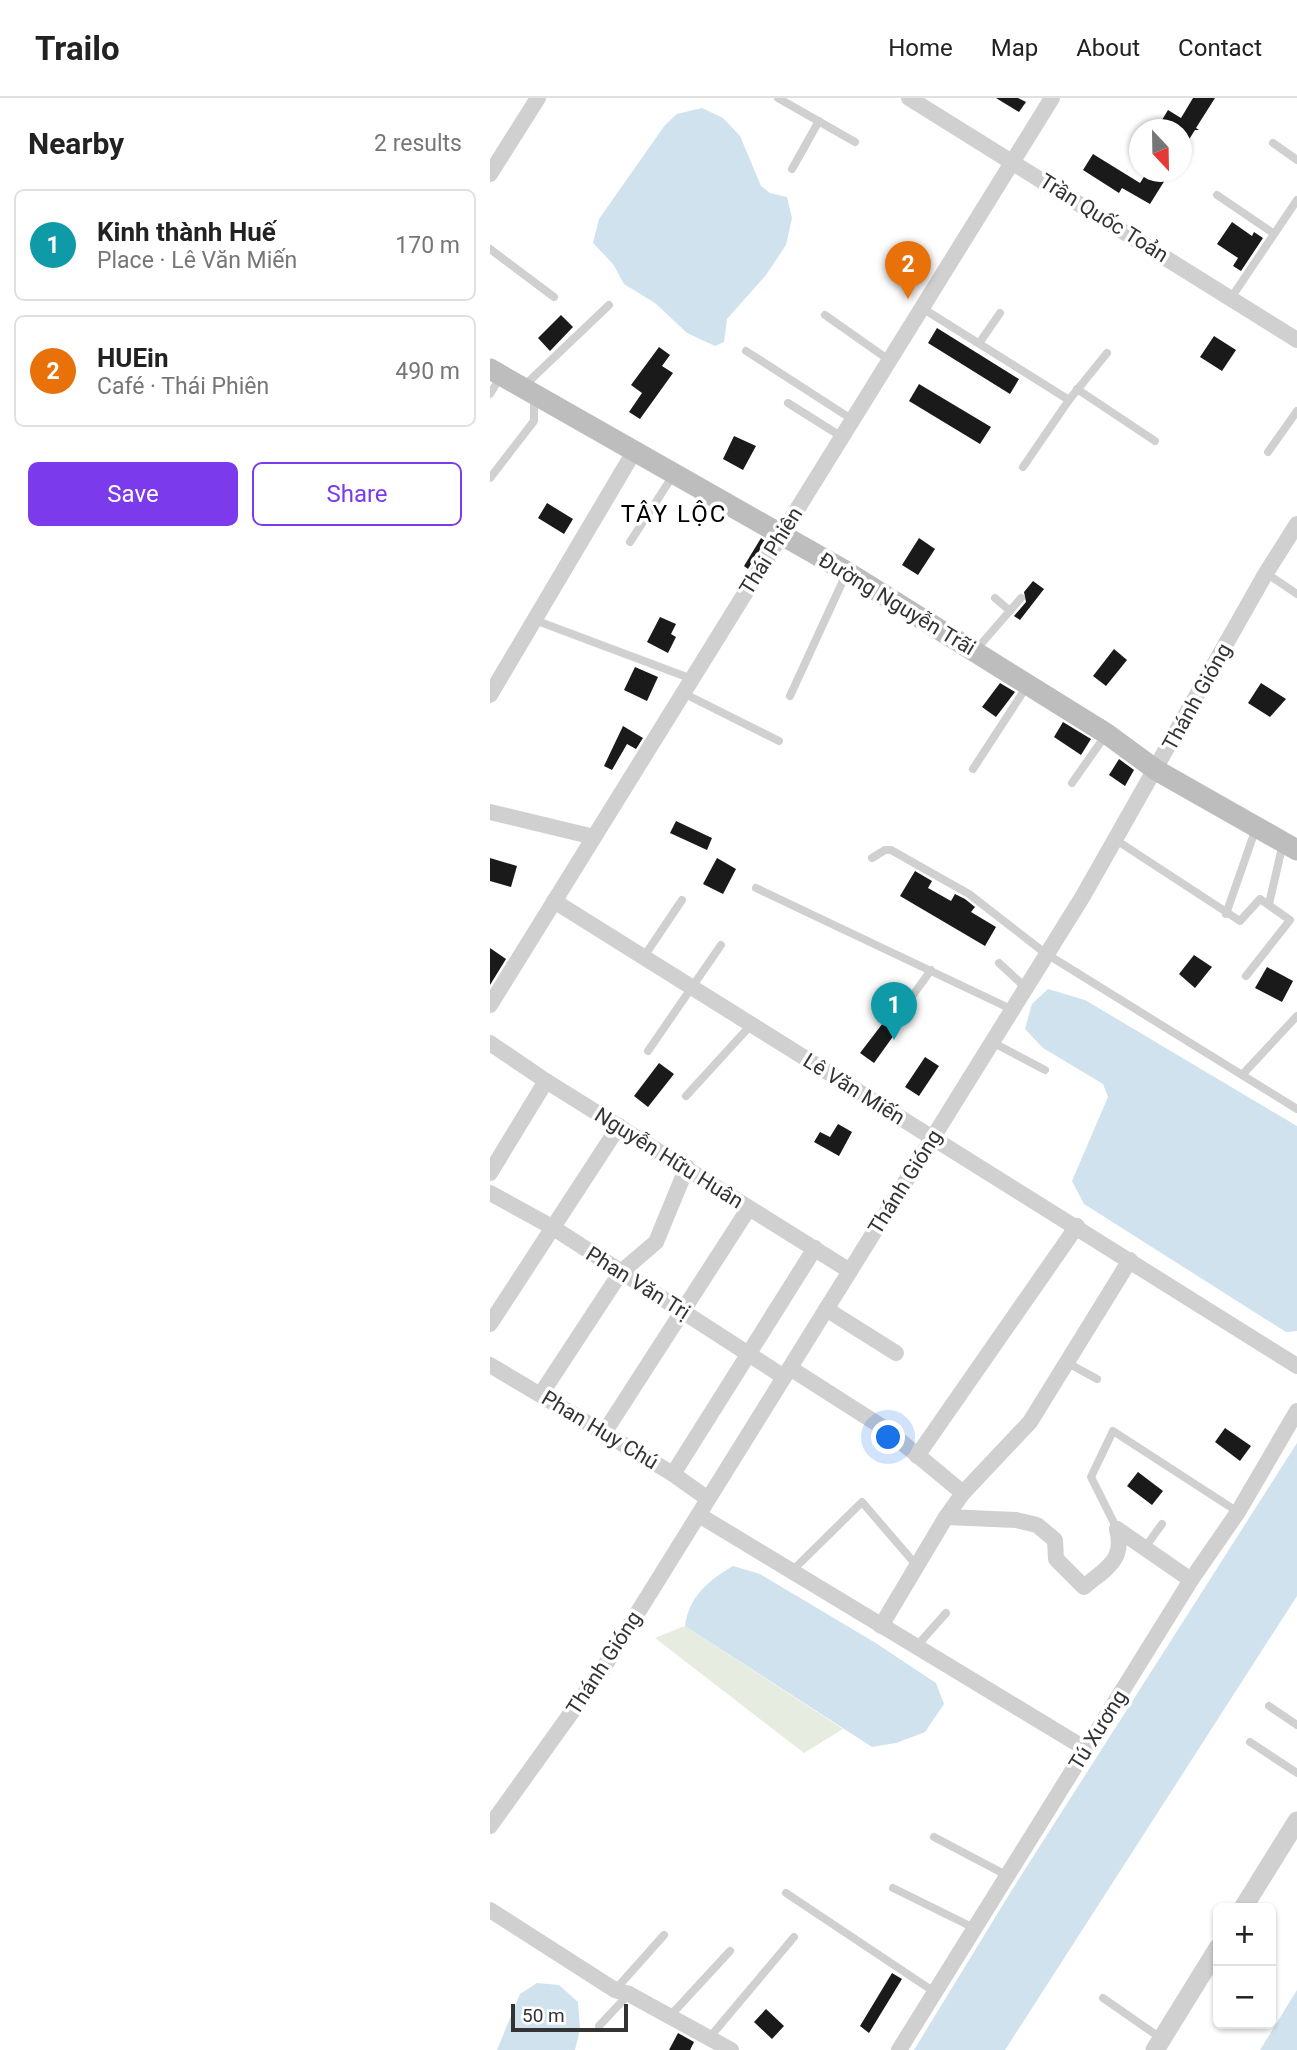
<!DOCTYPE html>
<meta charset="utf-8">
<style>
:root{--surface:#fff;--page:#f6f6f6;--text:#222;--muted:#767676;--line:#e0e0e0;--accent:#7c3aed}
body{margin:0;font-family:Roboto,sans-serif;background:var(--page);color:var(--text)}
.controls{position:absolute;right:21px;bottom:21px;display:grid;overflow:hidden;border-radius:10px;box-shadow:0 2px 5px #0004}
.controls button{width:63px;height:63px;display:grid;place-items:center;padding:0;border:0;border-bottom:2px solid var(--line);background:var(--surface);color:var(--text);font:35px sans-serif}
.compass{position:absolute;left:639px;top:21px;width:63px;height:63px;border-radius:50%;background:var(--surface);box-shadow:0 2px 5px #0004;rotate:158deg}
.scale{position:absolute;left:21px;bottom:18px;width:117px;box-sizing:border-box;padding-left:7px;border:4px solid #333;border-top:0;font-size:19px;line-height:24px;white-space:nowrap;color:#333;-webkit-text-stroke:5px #fff;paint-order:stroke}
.you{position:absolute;left:399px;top:1340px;width:24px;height:24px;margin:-18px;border:5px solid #fff;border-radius:50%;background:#1a73e8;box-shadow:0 0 0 10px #1a73e833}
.badge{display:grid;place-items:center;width:46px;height:46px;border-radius:50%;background:var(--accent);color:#fff;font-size:23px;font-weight:700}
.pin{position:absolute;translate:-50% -58px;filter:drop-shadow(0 2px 4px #0008)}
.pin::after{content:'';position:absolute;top:37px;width:24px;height:21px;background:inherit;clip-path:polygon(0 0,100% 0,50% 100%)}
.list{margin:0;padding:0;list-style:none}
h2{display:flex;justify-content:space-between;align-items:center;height:91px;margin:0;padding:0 28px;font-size:30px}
h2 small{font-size:23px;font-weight:400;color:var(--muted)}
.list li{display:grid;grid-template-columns:46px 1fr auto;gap:21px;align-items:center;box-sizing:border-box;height:112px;margin:0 14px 14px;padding:0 14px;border:2px solid var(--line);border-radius:10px}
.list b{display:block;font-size:26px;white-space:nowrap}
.list p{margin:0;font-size:23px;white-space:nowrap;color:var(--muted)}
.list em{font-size:23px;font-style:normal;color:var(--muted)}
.actions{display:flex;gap:14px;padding:21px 28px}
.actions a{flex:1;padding:16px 0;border:2px solid var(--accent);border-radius:10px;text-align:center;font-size:24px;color:var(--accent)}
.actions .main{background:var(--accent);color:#fff}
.map{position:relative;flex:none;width:807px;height:1952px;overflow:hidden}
header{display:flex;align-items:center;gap:42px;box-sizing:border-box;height:98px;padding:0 35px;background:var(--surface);border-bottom:2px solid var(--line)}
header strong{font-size:33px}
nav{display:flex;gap:38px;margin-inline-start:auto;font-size:24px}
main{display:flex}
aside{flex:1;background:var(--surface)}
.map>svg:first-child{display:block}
.green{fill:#e6ecdf}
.water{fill:#cfe2ee}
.building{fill:#1a1a1a}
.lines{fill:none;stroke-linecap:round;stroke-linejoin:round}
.service{stroke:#d0d0d0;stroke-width:8}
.minor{stroke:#d0d0d0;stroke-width:16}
.tertiary{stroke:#d0d0d0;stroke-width:19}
.secondary{stroke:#bdbdbd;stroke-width:21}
.labels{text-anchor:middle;stroke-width:7;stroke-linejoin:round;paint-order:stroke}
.street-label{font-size:21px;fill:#333;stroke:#fff}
.quarter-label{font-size:24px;letter-spacing:2px;fill:#000;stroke:#fff}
</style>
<header>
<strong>Trailo</strong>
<nav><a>Home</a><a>Map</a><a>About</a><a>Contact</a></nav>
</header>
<main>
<aside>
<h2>Nearby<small>2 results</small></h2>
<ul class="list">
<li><span class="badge" style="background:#0f9aa8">1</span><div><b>Kinh thành Huế</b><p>Place · Lê Văn Miến</p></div><em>170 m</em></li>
<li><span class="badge" style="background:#e8710a">2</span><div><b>HUEin</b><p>Café · Thái Phiên</p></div><em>490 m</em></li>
</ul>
<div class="actions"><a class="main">Save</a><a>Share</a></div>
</aside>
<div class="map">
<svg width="807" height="1952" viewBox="0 0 807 1952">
<rect width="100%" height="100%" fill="#fff"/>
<!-- green -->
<polygon class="green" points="195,1528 353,1631 314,1655 165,1540"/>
<!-- water -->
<g class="water">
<polygon points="212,10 233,20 250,38 271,88 280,95 297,99 302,120 296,147 276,177 237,221 234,244 225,248 197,235 165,205 134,186 123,166 103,145 109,121 175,27 187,16"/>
<polygon points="558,891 595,902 807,1028 807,1233 796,1234 594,1106 582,1083 618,999 613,986 553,950 535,931 542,906"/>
<polygon points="807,1345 807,1498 515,1952 424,1952 520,1795"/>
<path d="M 243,1468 L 270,1476 L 384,1544 L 446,1585 L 454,1606 L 435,1634 L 406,1645 L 382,1649 L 195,1528 C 199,1498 218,1483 243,1468 Z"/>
<polygon points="47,1885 69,1887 88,1904 90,1931 85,1952 7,1952 30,1896"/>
<polygon points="807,1892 807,1952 770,1952"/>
</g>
<!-- building -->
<g class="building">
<polygon points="506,0 528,0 536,4 529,14"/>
<polygon points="703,0 725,0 706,30 709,32 705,32 691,54 691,32 666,32 678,12 691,20"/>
<polygon points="603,56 650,85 657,74 680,74 660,106 632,90 629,95 593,72"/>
<polygon points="742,124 762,138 764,134 773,140 751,173 743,168 748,160 727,146"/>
<polygon points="71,217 83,229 60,253 48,240"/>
<polygon points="447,230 529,281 520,296 438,245"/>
<polygon points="724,238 746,252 732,273 710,259"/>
<polygon points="169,249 180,257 172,268 183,275 150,321 139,314 152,295 141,287"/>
<polygon points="429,286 501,329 490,346 419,303"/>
<polygon points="244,338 266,348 253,372 233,361"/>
<polygon points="57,405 83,421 74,436 48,420"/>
<polygon points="271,440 275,443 258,471 254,468"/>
<polygon points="429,440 445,451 428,477 412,467"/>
<polygon points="543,483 554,491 530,522 524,518 536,504 534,494"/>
<polygon points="170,519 186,526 181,536 186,539 178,555 157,544"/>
<polygon points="624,551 637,562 616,588 603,578"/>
<polygon points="145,569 168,579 157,603 134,592"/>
<polygon points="510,585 525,594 506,619 492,609"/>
<polygon points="771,585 796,601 780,619 758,605"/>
<polygon points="573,624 601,641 591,657 564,639"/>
<polygon points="133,628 153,640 146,651 137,646 122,672 114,668"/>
<polygon points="629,661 644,672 635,688 619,677"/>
<polygon points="186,723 222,740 217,752 180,735"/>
<polygon points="0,760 27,768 21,789 0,783"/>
<polygon points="227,760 246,771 233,796 213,786"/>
<polygon points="425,773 442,783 438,790 461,803 465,796 475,801 485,809 481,814 506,829 495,848 410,798"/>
<polygon points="0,850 16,861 0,887"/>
<polygon points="704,857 722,869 705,890 689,876"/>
<polygon points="777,869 803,883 792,904 765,890"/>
<polygon points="396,921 402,928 409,930 384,965 370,955"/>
<polygon points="435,959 449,968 429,998 415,989"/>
<polygon points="169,965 184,976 158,1009 144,998"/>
<polygon points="348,1026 362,1034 349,1058 324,1044 330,1034 340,1039"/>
<polygon points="735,1330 761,1348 750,1363 725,1344"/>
<polygon points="648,1374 673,1393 662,1407 637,1388"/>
<polygon points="402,1875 412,1881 379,1935 370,1928"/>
<polygon points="276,1911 294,1928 282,1941 264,1924"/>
<polygon points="188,1935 204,1944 200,1952 179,1952"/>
</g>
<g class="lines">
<!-- service -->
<g class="service">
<polyline points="288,0 365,44"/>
<polyline points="783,45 807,62"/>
<polyline points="302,71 329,23"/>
<polyline points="727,97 783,135"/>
<polyline points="0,151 64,199"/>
<polyline points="741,200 807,102"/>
<polyline points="432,210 579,302"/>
<polyline points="335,217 399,262"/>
<polyline points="490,244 510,215"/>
<polyline points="256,253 363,322"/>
<polyline points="34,288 119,207"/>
<polyline points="587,291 665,343"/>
<polyline points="0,296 11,278"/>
<polyline points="298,305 352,339"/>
<polyline points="778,354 807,313"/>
<polyline points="533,369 579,302 617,255"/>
<polyline points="0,380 44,323 44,300"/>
<polyline points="140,444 184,376"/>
<polyline points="776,475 807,496"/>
<polyline points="505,500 520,513"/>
<polyline points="42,521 202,581"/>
<polyline points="485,553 531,500"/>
<polyline points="193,595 289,643"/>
<polyline points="300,598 357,474"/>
<polyline points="483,671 537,588"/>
<polyline points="582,685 615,638"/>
<polyline points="626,742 750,823 770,801 800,822 756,878"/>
<polyline points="382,760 395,752 401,752 479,796 555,855 807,1011"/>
<polyline points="266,790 521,911"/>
<polyline points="779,806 793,745"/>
<polyline points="736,816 766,730"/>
<polyline points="153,860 192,802"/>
<polyline points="509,865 535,889"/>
<polyline points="405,922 441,872"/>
<polyline points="502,944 555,972"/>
<polyline points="158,953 231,847"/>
<polyline points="752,977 807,918"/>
<polyline points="196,998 260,928"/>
<polyline points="576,1264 607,1281"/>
<polyline points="627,1431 601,1379 623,1333 748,1414"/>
<polyline points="654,1451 672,1426"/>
<polyline points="303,1472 372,1404 427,1468"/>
<polyline points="425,1550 456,1515"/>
<polyline points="779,1608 807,1627"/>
<polyline points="760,1644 807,1675"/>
<polyline points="444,1739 518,1778"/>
<polyline points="403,1790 484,1830"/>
<polyline points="296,1795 443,1893"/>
<polyline points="125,1892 174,1837"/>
<polyline points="613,1900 672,1941"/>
<polyline points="180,1918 240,1853"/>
<polyline points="109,1928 138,1897"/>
<polyline points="220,1939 304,1839"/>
</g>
<!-- minor -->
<g class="minor">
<polyline points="419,0 807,242"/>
<polyline points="0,76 48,0"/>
<polyline points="0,597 145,352"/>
<polyline points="0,714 104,739"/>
<polyline points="64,803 807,1268"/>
<polyline points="0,907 562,0"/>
<polyline points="0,945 56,983 360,1173"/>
<polyline points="0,1075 56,983"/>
<polyline points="0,1095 62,1129 294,1279"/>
<polyline points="336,1211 406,1255"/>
<polyline points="0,1226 129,1028"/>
<polyline points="0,1267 183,1376 218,1401"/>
<polyline points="300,1270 397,1332 473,1395"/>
<polyline points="51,1296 131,1174 166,1144 197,1069"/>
<polyline points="114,1335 259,1110"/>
<polyline points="427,1358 587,1128"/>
<polyline points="183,1376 325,1150"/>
<polyline points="209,1417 596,1651"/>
<path d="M 456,1419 L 526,1422 L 547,1427 L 565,1442 L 566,1461 L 594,1489 C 616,1470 635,1463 627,1431"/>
<polyline points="627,1431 701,1482"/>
<polyline points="391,1528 456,1419 473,1395 540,1324 640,1162"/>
<polyline points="0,1728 112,1572 593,798 776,475 807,426"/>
<polyline points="0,1812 125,1892 139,1896 241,1952"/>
<polyline points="409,1952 701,1482 748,1414 807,1313"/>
</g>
<!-- tertiary -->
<g class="tertiary">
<polyline points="753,1810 807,1723"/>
<polyline points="665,1952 728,1850"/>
</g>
<!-- secondary -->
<polyline class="secondary" points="0,271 357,474 617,636 666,672 807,752"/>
</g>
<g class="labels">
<!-- street labels -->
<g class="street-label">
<text transform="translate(614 120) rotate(32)" y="7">Trần Quốc Toản</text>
<text transform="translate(281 453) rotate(-58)" y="7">Thái Phiên</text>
<text transform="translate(407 506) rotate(31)" y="7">Đường Nguyễn Trãi</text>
<text transform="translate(707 599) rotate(-61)" y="7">Thánh Gióng</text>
<text transform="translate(364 991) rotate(32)" y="7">Lê Văn Miến</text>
<text transform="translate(179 1060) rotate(32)" y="7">Nguyễn Hữu Huân</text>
<text transform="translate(415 1084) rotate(-58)" y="7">Thánh Gióng</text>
<text transform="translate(148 1185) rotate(32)" y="7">Phan Văn Trị</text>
<text transform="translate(110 1332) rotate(31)" y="7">Phan Huy Chú</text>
<text transform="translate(114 1565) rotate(-57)" y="7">Thánh Gióng</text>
<text transform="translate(608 1632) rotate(-58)" y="7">Tú Xương</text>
</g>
<!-- quarter labels -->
<g class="quarter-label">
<text x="184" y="424">TÂY LỘC</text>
</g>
</g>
</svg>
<div class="controls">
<button>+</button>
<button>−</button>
</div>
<svg class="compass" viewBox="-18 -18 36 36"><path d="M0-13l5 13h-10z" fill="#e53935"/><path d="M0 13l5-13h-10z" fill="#767676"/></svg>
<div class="scale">50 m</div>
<div class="you"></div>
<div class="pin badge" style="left:404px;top:942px;background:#0f9aa8">1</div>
<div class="pin badge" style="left:418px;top:201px;background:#e8710a">2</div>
</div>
</main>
